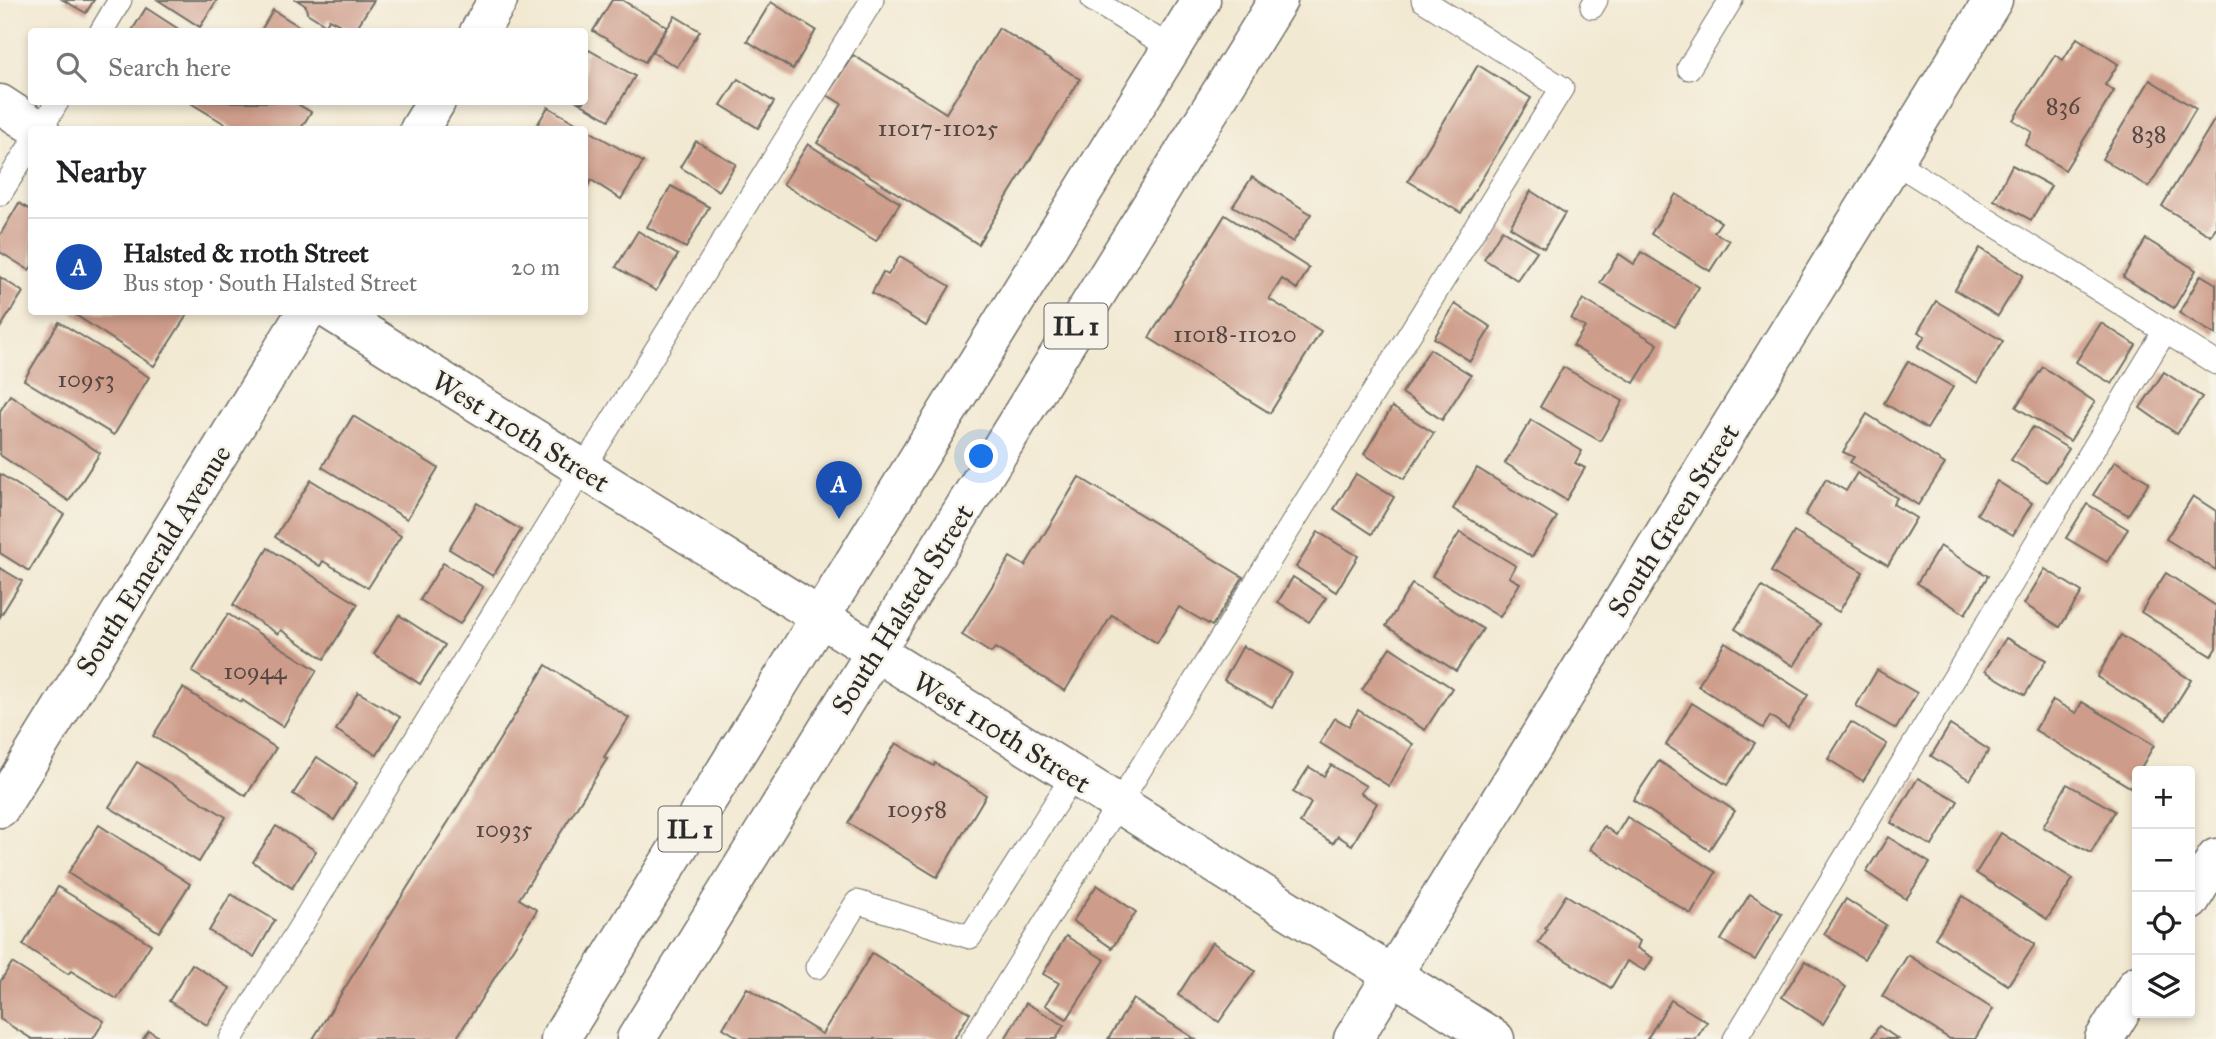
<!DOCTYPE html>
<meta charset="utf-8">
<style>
:root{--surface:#fff;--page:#f6f6f6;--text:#202124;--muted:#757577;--line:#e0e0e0;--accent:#d1495b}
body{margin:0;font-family:"IM FELL Great Primer",serif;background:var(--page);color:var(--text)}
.controls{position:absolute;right:21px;bottom:21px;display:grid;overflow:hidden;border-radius:7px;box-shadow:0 4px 10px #0003}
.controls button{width:63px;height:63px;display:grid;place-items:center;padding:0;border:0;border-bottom:2px solid var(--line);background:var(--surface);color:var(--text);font:35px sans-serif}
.you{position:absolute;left:982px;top:457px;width:24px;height:24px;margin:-18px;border:5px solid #fff;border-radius:50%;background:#1a73e8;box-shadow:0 0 0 10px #1a73e833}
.badge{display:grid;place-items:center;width:46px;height:46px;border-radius:50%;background:var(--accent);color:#fff;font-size:23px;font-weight:700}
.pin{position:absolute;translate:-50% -58px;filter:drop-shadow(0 2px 4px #0008)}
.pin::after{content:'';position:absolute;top:37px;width:24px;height:21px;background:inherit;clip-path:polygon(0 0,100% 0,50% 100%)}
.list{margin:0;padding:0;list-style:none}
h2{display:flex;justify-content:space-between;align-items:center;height:91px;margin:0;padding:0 28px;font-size:30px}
h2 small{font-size:23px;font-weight:400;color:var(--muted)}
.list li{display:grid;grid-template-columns:46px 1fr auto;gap:21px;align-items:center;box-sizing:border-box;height:98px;padding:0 28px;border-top:2px solid var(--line)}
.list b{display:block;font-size:26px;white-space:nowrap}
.list p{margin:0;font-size:23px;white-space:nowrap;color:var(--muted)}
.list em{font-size:23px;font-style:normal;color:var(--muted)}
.icon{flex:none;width:38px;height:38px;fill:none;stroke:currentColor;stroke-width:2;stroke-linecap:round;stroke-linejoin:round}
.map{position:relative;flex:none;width:2216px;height:1039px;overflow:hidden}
.search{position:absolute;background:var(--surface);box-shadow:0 4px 10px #0003;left:28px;top:28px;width:560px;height:77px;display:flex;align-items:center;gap:18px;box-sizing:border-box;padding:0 24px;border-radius:7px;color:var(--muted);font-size:26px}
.panel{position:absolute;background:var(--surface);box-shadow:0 4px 10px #0003;left:28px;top:126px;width:560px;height:189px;border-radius:7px}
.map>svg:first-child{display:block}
.building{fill:#ce9c8a}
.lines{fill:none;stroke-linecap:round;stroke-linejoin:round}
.service-casing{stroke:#716e65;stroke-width:25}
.minor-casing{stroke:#716e65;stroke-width:41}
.primary-casing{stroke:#716e65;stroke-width:41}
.service{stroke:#fff;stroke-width:23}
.minor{stroke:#fff;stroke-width:38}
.primary{stroke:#fff;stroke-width:38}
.labels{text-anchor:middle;stroke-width:5;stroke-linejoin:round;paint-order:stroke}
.number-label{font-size:24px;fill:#544743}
.shield{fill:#f7f3e8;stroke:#686764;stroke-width:2}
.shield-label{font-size:26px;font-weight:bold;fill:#2b2b2b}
.street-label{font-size:28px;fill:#2b2b2b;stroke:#f7f3e8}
</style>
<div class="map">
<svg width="2216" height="1039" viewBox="0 0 2216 1039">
<rect width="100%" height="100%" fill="#f7f3e8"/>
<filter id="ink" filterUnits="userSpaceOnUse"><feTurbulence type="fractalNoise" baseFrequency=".0143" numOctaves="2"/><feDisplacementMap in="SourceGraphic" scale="14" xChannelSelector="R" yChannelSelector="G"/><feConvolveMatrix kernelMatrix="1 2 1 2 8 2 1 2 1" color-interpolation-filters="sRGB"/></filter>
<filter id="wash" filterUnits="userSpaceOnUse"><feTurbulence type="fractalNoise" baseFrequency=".00686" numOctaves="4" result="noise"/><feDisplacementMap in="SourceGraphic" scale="28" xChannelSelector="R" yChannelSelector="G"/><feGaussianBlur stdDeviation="1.57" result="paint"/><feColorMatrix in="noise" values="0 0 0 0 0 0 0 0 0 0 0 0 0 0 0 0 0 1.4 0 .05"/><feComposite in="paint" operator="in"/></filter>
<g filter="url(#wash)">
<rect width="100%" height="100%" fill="#f2e9d2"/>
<g id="blocks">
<!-- building -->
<g class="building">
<polygon points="63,0 94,0 86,13"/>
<polygon points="158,0 217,0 200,27"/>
<polygon points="297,0 374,0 354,32 329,19 326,25 307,13 306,6"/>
<polygon points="612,0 622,0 667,27 645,62 593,31"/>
<polygon points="771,2 816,30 793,69 747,41"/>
<polygon points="146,8 183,32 131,32"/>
<polygon points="273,10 308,32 260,32"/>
<polygon points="675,16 700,31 677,67 652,52"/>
<polygon points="999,28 1080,79 978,244 817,143 842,104 827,95 853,55 946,113"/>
<polygon points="2077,38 2118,64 2105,85 2114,91 2065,170 2025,145 2032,132 2013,120 2055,55 2063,60"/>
<polygon points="589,50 635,76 609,120 578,102 584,102 584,58"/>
<polygon points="1478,65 1531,98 1461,213 1408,181"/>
<polygon points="738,79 774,102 758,128 721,105"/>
<polygon points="2150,80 2196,109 2149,187 2102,159"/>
<polygon points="189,102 294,102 311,112 300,130 235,130"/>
<polygon points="548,107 643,162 621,199 591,180 588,186 584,184 584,130 534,130"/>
<polygon points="2216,117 2216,227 2211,236 2162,206"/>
<polygon points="696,141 736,164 719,191 680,167"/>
<polygon points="808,144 900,203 876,241 783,184"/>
<polygon points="2012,165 2051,186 2031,220 1994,200"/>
<polygon points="1252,177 1311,214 1293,242 1233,206"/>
<polygon points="671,186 709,207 686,248 647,227"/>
<polygon points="1531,191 1565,213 1544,248 1510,227"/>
<polygon points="1676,194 1721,222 1714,232 1729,241 1710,271 1651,234"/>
<polygon points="19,203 32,211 32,266 29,270 0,252 0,235"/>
<polygon points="1225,215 1309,268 1297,289 1282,279 1269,299 1321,331 1270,413 1149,338"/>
<polygon points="1502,230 1537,251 1517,280 1484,259"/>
<polygon points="638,231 678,255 656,291 616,267"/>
<polygon points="2146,239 2196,270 2174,308 2123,277"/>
<polygon points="1980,248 2023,275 1998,316 1955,290"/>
<polygon points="1641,252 1699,287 1675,327 1600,283 1619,254 1634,264"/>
<polygon points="900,256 950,286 926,326 872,293 883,272 888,275"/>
<polygon points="2201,275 2216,284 2216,335 2179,313"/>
<polygon points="0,277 23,292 0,328"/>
<polygon points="1583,299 1658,344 1634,383 1573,346 1585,327 1571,319"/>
<polygon points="1936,301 2003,341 1977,383 1918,347 1925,336 1918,332"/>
<polygon points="1455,304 1491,327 1470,361 1434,338"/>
<polygon points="71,312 189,312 154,366"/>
<polygon points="59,322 149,377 114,435 24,380"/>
<polygon points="2101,323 2136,345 2112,384 2076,362"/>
<polygon points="1430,349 1471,375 1442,420 1402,393"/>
<polygon points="1908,361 1953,387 1927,429 1884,403"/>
<polygon points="1563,367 1623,401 1600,441 1540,407"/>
<polygon points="2043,367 2095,402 2070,441 2016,407"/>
<polygon points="2164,372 2202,397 2177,434 2140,408"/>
<polygon points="10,395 100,453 69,501 0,455 0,411"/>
<polygon points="1392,407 1434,433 1404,479 1364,454"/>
<polygon points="1867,414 1945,464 1918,505 1850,462 1854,457 1843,452"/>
<polygon points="353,416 438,468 407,519 322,467"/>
<polygon points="1531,420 1582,451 1575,463 1585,468 1566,500 1505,463"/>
<polygon points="2033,427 2069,449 2047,482 2011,460"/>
<polygon points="2115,461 2149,482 2128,515 2093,495"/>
<polygon points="1477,468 1557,517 1532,557 1453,509"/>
<polygon points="1857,473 1897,498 1893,504 1916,518 1888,565 1805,515 1826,479 1846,491"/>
<polygon points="0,474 64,514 29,571 0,553"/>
<polygon points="1356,474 1394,497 1372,534 1334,509"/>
<polygon points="1079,477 1243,577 1212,626 1179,607 1157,643 1112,615 1065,691 995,648 991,653 962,635 1010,557 1025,566"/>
<polygon points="311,480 401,536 368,588 323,561 320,566 275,537"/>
<polygon points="1997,481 2032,503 2013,535 1977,514"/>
<polygon points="2193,496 2216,511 2216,570 2166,539"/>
<polygon points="477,503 521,530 493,576 449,549"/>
<polygon points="2087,504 2128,529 2107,562 2066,538"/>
<polygon points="1318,532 1358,556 1336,592 1296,567"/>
<polygon points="1460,532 1516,566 1509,577 1520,583 1500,617 1432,576"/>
<polygon points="1794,532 1863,572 1839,612 1771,572"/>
<polygon points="1940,546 1988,576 1965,614 1917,583"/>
<polygon points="268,548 358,604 324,659 281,630 278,634 233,605"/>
<polygon points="443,563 483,587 460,624 420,600"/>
<polygon points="0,568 22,581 0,617"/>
<polygon points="2045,569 2082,592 2060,627 2024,604"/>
<polygon points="2166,573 2216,606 2216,648 2211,656 2141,612"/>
<polygon points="1293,577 1326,598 1309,622 1278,602"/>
<polygon points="1412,584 1483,629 1456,671 1386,626"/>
<polygon points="1762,587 1820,624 1794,666 1735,629"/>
<polygon points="228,614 317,670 283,727 242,700 241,702 192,672"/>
<polygon points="399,615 445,645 420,684 374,654"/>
<polygon points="2121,635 2191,680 2166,720 2097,677"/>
<polygon points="2006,638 2046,660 2025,695 1985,671"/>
<polygon points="1725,642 1808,695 1788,728 1770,716 1763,728 1698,686"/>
<polygon points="1243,646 1291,673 1272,707 1224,680"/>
<polygon points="1390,647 1452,688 1425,730 1362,690"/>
<polygon points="546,665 629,718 604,757 607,759 519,899 537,910 456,1039 313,1039"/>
<polygon points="1877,670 1917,693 1896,729 1856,706"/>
<polygon points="183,688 276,748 246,796 153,736"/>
<polygon points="358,692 400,717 377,755 336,730"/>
<polygon points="2053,700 2076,713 2082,702 2154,745 2130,787 2035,730"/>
<polygon points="1692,703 1755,743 1727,785 1666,745"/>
<polygon points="1358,710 1413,744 1389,786 1320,743 1335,718 1349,726"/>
<polygon points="1851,722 1887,744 1863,781 1828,759"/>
<polygon points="1950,725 1989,750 1970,780 1931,756"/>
<polygon points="896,743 934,766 935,763 986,795 937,877 848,823"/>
<polygon points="317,757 357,783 334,820 293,794"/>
<polygon points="1659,761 1735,811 1709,850 1633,800"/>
<polygon points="137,762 226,817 199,862 109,807"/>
<polygon points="1331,765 1366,786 1360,793 1377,803 1352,845 1338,836 1333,843 1300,823 1311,803 1293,792 1309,767 1324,776"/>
<polygon points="1918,778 1958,801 1932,846 1891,823"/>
<polygon points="2067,784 2115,811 2091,853 2043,827"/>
<polygon points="1627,817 1716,872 1691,914 1590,849 1604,826 1616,835"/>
<polygon points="99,825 190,884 159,932 68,873"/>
<polygon points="276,826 316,851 292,888 253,862"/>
<polygon points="2001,833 2073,879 2047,919 1976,873"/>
<polygon points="1888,837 1930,863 1906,899 1866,872"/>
<polygon points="1097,885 1136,912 1112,948 1073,921"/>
<polygon points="58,887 151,944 117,999 71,971 68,974 23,945"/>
<polygon points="231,894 275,920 254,957 209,931"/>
<polygon points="1750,894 1782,914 1755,960 1721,940"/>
<polygon points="1566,895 1640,941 1637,948 1653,958 1645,971 1627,961 1611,988 1538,943 1547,930 1545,928"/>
<polygon points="1963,896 2035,944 2008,985 1935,938"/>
<polygon points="1846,899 1886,925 1864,959 1824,934"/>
<polygon points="1066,936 1105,960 1067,1019 1045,1005 1059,983 1043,974"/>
<polygon points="1212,942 1255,971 1219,1022 1178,995"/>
<polygon points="872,953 970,1013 954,1039 741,1039 723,1028 747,988 822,1034"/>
<polygon points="1908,955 1993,1009 1975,1039 1950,1039 1882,996"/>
<polygon points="1805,961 1846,987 1823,1024 1782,997"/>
<polygon points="12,963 104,1021 93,1039 32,1039 0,1019 0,982"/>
<polygon points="192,964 230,988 207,1025 169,1001"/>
<polygon points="1133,999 1195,1039 1108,1039"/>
<polygon points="1671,1000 1707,1022 1696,1039 1647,1039"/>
<polygon points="1026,1003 1064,1025 1056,1039 1005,1039"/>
<polygon points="1879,1026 1898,1039 1871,1039"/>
<polygon points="149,1031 163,1039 143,1039"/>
</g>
</g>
</g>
<g filter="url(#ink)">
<use href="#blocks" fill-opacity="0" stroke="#716e65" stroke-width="2"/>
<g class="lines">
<defs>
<g id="service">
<polyline points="1093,0 1171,48"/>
<polyline points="1592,7 1596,0"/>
<polyline points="101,32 120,0"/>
<polyline points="1689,68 1731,0"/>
<polyline points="40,130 57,102"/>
<polyline points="1893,161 2216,363"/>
<polyline points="0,194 32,143"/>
<polyline points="817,967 857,902 970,937 1073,776"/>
<polyline points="231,1039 872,0"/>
<polyline points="973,1039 1562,88 1423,0"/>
<polyline points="1735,1039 2165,331"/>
</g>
<g id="minor">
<polyline points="479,32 498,0"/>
<polyline points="0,104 40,130"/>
<polyline points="419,130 436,102"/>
<polyline points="332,312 1495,1039"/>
<polyline points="0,808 306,312"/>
<polyline points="2190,901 2216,858"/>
<polyline points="1353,1039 1993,0"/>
<polyline points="2104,1039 2137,985"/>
</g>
<g id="primary">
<polyline points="560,1039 1201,0"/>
<polyline points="636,1039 1278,0"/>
</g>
</defs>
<!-- service casing -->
<use href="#service" class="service-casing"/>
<!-- minor casing -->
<use href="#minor" class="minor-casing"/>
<!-- primary casing -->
<use href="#primary" class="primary-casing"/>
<!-- service -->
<use href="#service" class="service"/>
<!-- minor -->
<use href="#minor" class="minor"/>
<!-- primary -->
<use href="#primary" class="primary"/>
</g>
</g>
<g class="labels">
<!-- number labels -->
<g class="number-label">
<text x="2063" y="114">836</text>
<text x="938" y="136">11017-11025</text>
<text x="2149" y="142">838</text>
<text x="1235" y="342">11018-11020</text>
<text x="86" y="387">10953</text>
<text x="255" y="679">10944</text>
<text x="917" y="817">10958</text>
<text x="504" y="837">10935</text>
</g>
<!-- shield labels -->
<g class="shield">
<rect x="1044.5" y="303.5" width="63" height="45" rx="5"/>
<rect x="658.5" y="806.5" width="63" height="45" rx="5"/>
</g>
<g class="shield-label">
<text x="1076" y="335">IL 1</text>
<text x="690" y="838">IL 1</text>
</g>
<!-- street labels -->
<g class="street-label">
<text transform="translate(521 431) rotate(32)" y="10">West 110th Street</text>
<text transform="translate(1673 520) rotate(-58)" y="10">South Green Street</text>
<text transform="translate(153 560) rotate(-58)" y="10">South Emerald Avenue</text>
<text transform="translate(902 609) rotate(-58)" y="10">South Halsted Street</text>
<text transform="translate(1002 732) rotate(32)" y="10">West 110th Street</text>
</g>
</g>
</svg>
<div class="controls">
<button>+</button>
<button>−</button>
<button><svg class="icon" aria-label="locate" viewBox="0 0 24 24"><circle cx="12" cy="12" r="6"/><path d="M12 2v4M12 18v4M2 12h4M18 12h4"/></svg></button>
<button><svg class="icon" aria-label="layers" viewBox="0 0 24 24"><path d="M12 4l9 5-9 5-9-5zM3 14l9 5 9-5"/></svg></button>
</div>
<div class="you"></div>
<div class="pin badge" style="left:839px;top:519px;background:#1a4fb4">A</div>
<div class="search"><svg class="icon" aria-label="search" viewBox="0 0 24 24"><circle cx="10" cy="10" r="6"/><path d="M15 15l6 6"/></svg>Search here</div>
<section class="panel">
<h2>Nearby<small></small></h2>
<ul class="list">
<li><span class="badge" style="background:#1a4fb4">A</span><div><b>Halsted &amp; 110th Street</b><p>Bus stop · South Halsted Street</p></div><em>20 m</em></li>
</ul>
</section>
</div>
